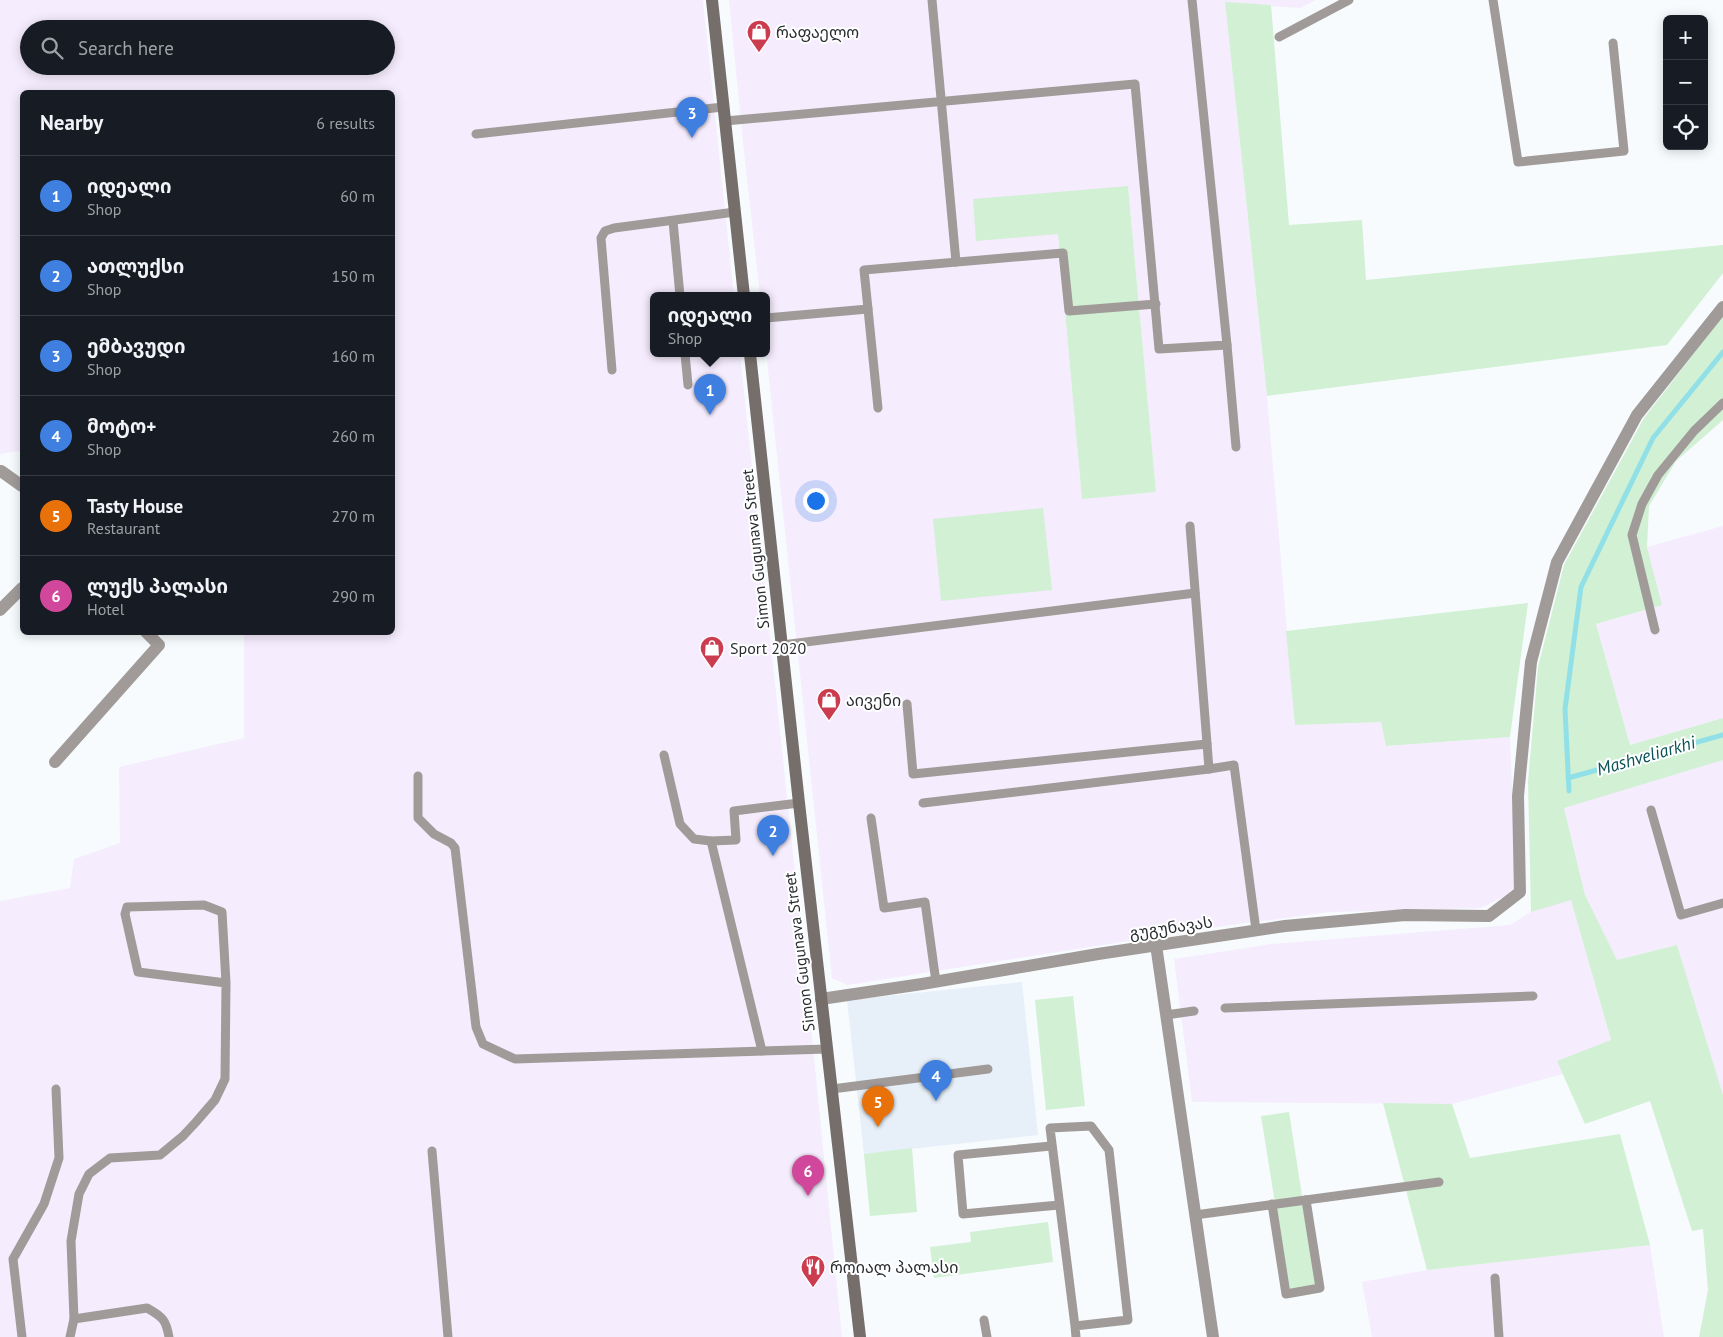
<!DOCTYPE html>
<meta charset="utf-8">
<style>
:root{--surface:#171b24;--page:#20242c;--text:#f1f3f6;--muted:#9ea1a6;--line:#363941;--accent:#cc3c4f}
body{margin:0;font-family:"PT Sans","Noto Sans Georgian",sans-serif;background:var(--page);color:var(--text)}
.controls{position:absolute;right:15px;top:15px;display:grid;overflow:hidden;border-radius:8px;box-shadow:0 2px 12px #0003}
.controls button{width:45px;height:45px;display:grid;place-items:center;padding:0;border:0;border-bottom:1px solid var(--line);background:var(--surface);color:var(--text);font:25px sans-serif}
.you{position:absolute;left:815px;top:500px;width:18px;height:18px;margin:-12px;border:4px solid #fff;border-radius:50%;background:#1a73e8;box-shadow:0 0 0 8px #1a73e833}
.badge{display:grid;place-items:center;width:32px;height:32px;border-radius:50%;background:var(--accent);color:#fff;font-size:16px;font-weight:700}
.pin{position:absolute;translate:-50% -41px;filter:drop-shadow(0 1px 2px #0008)}
.pin::after{content:'';position:absolute;top:26px;width:18px;height:15px;background:inherit;clip-path:polygon(0 0,100% 0,50% 100%)}
.popup{position:absolute;left:650px;top:292px;width:120px;height:65px;box-sizing:border-box;display:grid;place-content:center;border-radius:8px;background:var(--surface);filter:drop-shadow(0 1px 4px #0005);font-size:16px;white-space:nowrap;color:var(--muted)}
.popup b{font-size:19px;color:var(--text)}
.popup::after{content:'';position:absolute;left:50%;top:100%;margin-left:-10px;border:10px solid transparent;border-top-color:var(--surface)}
.list{margin:0;padding:0;list-style:none}
h2{display:flex;justify-content:space-between;align-items:center;height:65px;margin:0;padding:0 20px;font-size:21px}
h2 small{font-size:16px;font-weight:400;color:var(--muted)}
.list li{display:grid;grid-template-columns:32px 1fr auto;gap:15px;align-items:center;box-sizing:border-box;height:80px;padding:0 20px;border-top:1px solid var(--line)}
.list b{display:block;font-size:19px;white-space:nowrap}
.list p{margin:0;font-size:16px;white-space:nowrap;color:var(--muted)}
.list em{font-size:16px;font-style:normal;color:var(--muted)}
.icon{flex:none;width:28px;height:28px;fill:none;stroke:currentColor;stroke-width:2;stroke-linecap:round;stroke-linejoin:round}
.map{position:relative;flex:none;width:1723px;height:1337px;overflow:hidden}
.search{position:absolute;background:var(--surface);box-shadow:0 2px 12px #0003;left:20px;top:20px;width:375px;height:55px;display:flex;align-items:center;gap:12px;box-sizing:border-box;padding:0 18px;border-radius:28px;color:var(--muted);font-size:19px}
.panel{position:absolute;background:var(--surface);box-shadow:0 2px 12px #0003;left:20px;top:90px;width:375px;height:545px;border-radius:8px}
.map>svg:first-child{display:block}
.built{fill:#e7f0f9}
.industrial{fill:#f5ecfd;fill-rule:evenodd}
.green{fill:#d1f0d4}
.lines{fill:none;stroke-linecap:round;stroke-linejoin:round}
.stream{stroke:#91e0e7;stroke-width:5}
.lane{stroke:#a09b99;stroke-width:9}
.street{stroke:#a09b99;stroke-width:12}
.secondary{stroke:#766e6b;stroke-width:12}
.labels{text-anchor:middle;stroke-width:4;stroke-linejoin:round;paint-order:stroke}
.poi-label{font-size:16px;fill:#292d30;stroke:#fff;text-anchor:start}
.street-label{font-size:16px;fill:#292d30;stroke:#fff}
.water-label{font-size:18px;font-style:italic;fill:#095156;stroke:#fff}
</style>
<div class="map">
<svg width="1723" height="1337" viewBox="0 0 1723 1337">
<rect width="100%" height="100%" fill="#f7fbfe"/>
<!-- built -->
<polygon class="built" points="1022,982 1038,1135 864,1154 847,1000"/>
<!-- industrial -->
<g class="industrial">
<path d="M 0,0 L 703,0 L 734,296 L 654,296 L 654,354 L 740,354 L 804,957 L 842,1337 L 0,1337 L 0,901 L 70,888 L 74,859 L 120,843 L 119,767 L 244,738 L 244,633 L 392,632 L 392,92 L 22,92 L 22,449 L 20,451 L 0,454 ZM 29,29 L 386,29 L 386,66 L 29,66 Z"/>
<path d="M 729,0 L 1316,0 L 1300,8 L 1225,3 L 1267,396 L 1295,725 L 1381,722 L 1386,746 L 1510,737 L 1516,886 L 1503,897 L 1481,908 L 1330,912 L 1231,925 L 847,985 L 832,978 L 766,351 L 766,296 L 760,296 L 742,133 ZM 1128,186 L 1156,492 L 1082,498 L 1058,234 Z"/>
<polygon points="1723,526 1723,718 1630,745 1596,624 1662,605 1647,547"/>
<polygon points="1723,760 1723,1095 1677,945 1617,960 1585,895 1564,807"/>
<polygon points="1571,899 1611,1041 1557,1061 1563,1074 1452,1104 1192,1102 1174,959 1272,944 1510,925 1531,912"/>
<polygon points="1650,1245 1664,1337 1372,1337 1362,1282 1427,1270"/>
</g>
<!-- green -->
<g class="green">
<polygon points="1225,2 1271,5 1289,225 1362,220 1366,280 1723,245 1723,273 1667,345 1267,396"/>
<polygon points="1128,186 1156,492 1082,499 1058,234 976,241 973,199"/>
<polygon points="1723,316 1723,420 1676,461 1649,506 1647,547 1662,605 1596,624 1630,745 1723,718 1723,760 1564,808 1585,895 1617,960 1677,945 1723,1095 1723,1337 1699,1337 1708,1290 1703,1229 1692,1231 1650,1101 1585,1124 1557,1061 1611,1040 1571,900 1531,912 1528,782 1538,667 1564,565 1644,418"/>
<polygon points="1043,508 1052,590 941,601 933,519"/>
<polygon points="1528,603 1510,737 1386,746 1381,722 1295,725 1286,631"/>
<polygon points="1073,996 1085,1106 1046,1110 1035,1000"/>
<polygon points="1383,1103 1452,1104 1470,1158 1620,1134 1650,1245 1427,1270"/>
<polygon points="1289,1112 1316,1286 1289,1290 1261,1116"/>
<polygon points="912,1148 917,1212 870,1216 864,1154"/>
<polygon points="1048,1222 1053,1262 934,1278 930,1247 971,1242 970,1232"/>
</g>
<g class="lines">
<!-- stream -->
<g class="stream">
<polyline points="1568,778 1723,735"/>
<polyline points="1569,791 1565,709 1581,587 1653,438 1723,352"/>
</g>
<!-- lane -->
<g class="lane">
<polyline points="932,0 956,262"/>
<polyline points="1493,0 1518,162 1624,151 1613,43"/>
<polyline points="1279,37 1349,0"/>
<polyline points="725,121 1135,84 1159,349 1227,345 1192,0"/>
<polyline points="476,134 723,107"/>
<polyline points="673,221 680,296"/>
<polyline points="868,309 878,408"/>
<polyline points="766,318 868,309 864,270 1063,253 1069,311 1156,304"/>
<polyline points="1227,345 1236,447"/>
<polyline points="685,354 688,385"/>
<polyline points="612,370 601,238 605,231 614,228 735,212"/>
<polyline points="1190,526 1209,769 1234,765 1256,930"/>
<polyline points="1655,630 1632,535 1642,504 1658,475 1694,431 1723,403"/>
<polyline points="782,645 1195,593"/>
<polyline points="907,704 913,774 1207,744"/>
<polyline points="664,755 680,824 694,839 711,841 736,840 734,811 799,803"/>
<polyline points="418,776 418,818 434,834 451,843 455,848 476,1027 483,1044 515,1059 827,1049"/>
<polyline points="923,803 1209,769"/>
<polyline points="1651,810 1681,915 1723,903"/>
<polyline points="871,818 884,908 925,902 936,982"/>
<polyline points="711,841 762,1051"/>
<polyline points="1225,1008 1533,996"/>
<polyline points="1166,1015 1194,1011"/>
<polyline points="832,1089 988,1069"/>
<polyline points="1051,1146 958,1155 963,1214 1059,1205"/>
<polyline points="432,1151 448,1337"/>
<polyline points="1272,1204 1286,1294 1320,1288 1306,1200"/>
<polyline points="1195,1215 1439,1182"/>
<polyline points="1495,1278 1499,1337"/>
<path d="M 74,1319 L 147,1308 C 163,1317 166,1320 169,1337"/>
<polyline points="984,1320 987,1337"/>
<polyline points="1075,1326 1128,1320 1109,1150 1091,1126 1050,1128 1075,1326 1076,1337"/>
<polyline points="22,1337 13,1259 44,1204 59,1158 56,1089"/>
<polyline points="70,1337 74,1319 71,1241 79,1194 89,1174 110,1158 160,1155 183,1136 196,1122 215,1100 225,1079 226,983 222,912 204,905 127,907 125,914 138,972 226,983"/>
</g>
<!-- street -->
<g class="street">
<polyline points="1,471 22,486"/>
<polyline points="0,610 22,588"/>
<polyline points="55,762 159,645 146,632"/>
<polyline points="1156,945 1213,1337"/>
<polyline points="821,999 922,984 1098,954 1285,926 1405,915 1489,916 1520,892 1518,796 1531,662 1557,562 1637,415 1723,307"/>
</g>
<!-- secondary -->
<g class="secondary">
<polyline points="712,0 744,296"/>
<polyline points="750,354 799,803 860,1337"/>
</g>
</g>
<!-- icons -->
<defs>
<symbol id="shop-pin" viewBox="-11 -11 22 30"><path d="M0 17L-7.5 6A9.5 9.5 0 1 1 7.5 6Z" fill="#cc3c4f" stroke="#fff"/><path d="M-5-2.5h2.3a2.7 3.5 0 0 1 5.4 0H5L5.5 6h-11ZM-1.5-2.5h3a1.5 2.3 0 0 0-3 0Z" fill="#fff"/></symbol>
<symbol id="restaurant-pin" viewBox="-11 -11 22 30"><path d="M0 17L-7.5 6A9.5 9.5 0 1 1 7.5 6Z" fill="#cc3c4f" stroke="#fff"/><path d="M-5-6h1v4h1v-4h1v4h1v-4h1v5L-1.5 .5V6h-2V.5L-5-1ZM5-6V6H3V1.5H1.5Q1.5-4 5-6Z" fill="#fff"/></symbol>
</defs>
<g fill-rule="evenodd">
<use href="#shop-pin" x="745" y="18" width="28" height="38"/>
<use href="#shop-pin" x="698" y="634" width="28" height="38"/>
<use href="#shop-pin" x="815" y="686" width="28" height="38"/>
<use href="#restaurant-pin" x="799" y="1253" width="28" height="38"/>
</g>
<g class="labels">
<!-- poi labels -->
<g class="poi-label">
<text x="776" y="38">რაფაელო</text>
<text x="730" y="654">Sport 2020</text>
<text x="846" y="706">აივენი</text>
<text x="830" y="1273">როიალ პალასი</text>
</g>
<!-- street labels -->
<g class="street-label">
<text transform="translate(755 549) rotate(-96)" y="6">Simon Gugunava Street</text>
<text transform="translate(1171 927) rotate(-8)" y="6">გუგუნავას</text>
<text transform="translate(799 952) rotate(-97)" y="6">Simon Gugunava Street</text>
</g>
<!-- water labels -->
<g class="water-label">
<text transform="translate(1646 756) rotate(-16)" y="6">Mashveliarkhi</text>
</g>
</g>
</svg>
<div class="controls">
<button>+</button>
<button>−</button>
<button><svg class="icon" aria-label="locate" viewBox="0 0 24 24"><circle cx="12" cy="12" r="6"/><path d="M12 2v4M12 18v4M2 12h4M18 12h4"/></svg></button>
</div>
<div class="you"></div>
<div class="pin badge" style="left:710px;top:415px;background:#3f7fe0">1</div>
<div class="popup"><b>იდეალი</b>Shop</div>
<div class="pin badge" style="left:773px;top:856px;background:#3f7fe0">2</div>
<div class="pin badge" style="left:692px;top:138px;background:#3f7fe0">3</div>
<div class="pin badge" style="left:936px;top:1101px;background:#3f7fe0">4</div>
<div class="pin badge" style="left:878px;top:1127px;background:#e8710a">5</div>
<div class="pin badge" style="left:808px;top:1196px;background:#d1479c">6</div>
<div class="search"><svg class="icon" aria-label="search" viewBox="0 0 24 24"><circle cx="10" cy="10" r="6"/><path d="M15 15l6 6"/></svg>Search here</div>
<section class="panel">
<h2>Nearby<small>6 results</small></h2>
<ul class="list">
<li><span class="badge" style="background:#3f7fe0">1</span><div><b>იდეალი</b><p>Shop</p></div><em>60 m</em></li>
<li><span class="badge" style="background:#3f7fe0">2</span><div><b>ათლუქსი</b><p>Shop</p></div><em>150 m</em></li>
<li><span class="badge" style="background:#3f7fe0">3</span><div><b>ემბავუდი</b><p>Shop</p></div><em>160 m</em></li>
<li><span class="badge" style="background:#3f7fe0">4</span><div><b>მოტო+</b><p>Shop</p></div><em>260 m</em></li>
<li><span class="badge" style="background:#e8710a">5</span><div><b>Tasty House</b><p>Restaurant</p></div><em>270 m</em></li>
<li><span class="badge" style="background:#d1479c">6</span><div><b>ლუქს პალასი</b><p>Hotel</p></div><em>290 m</em></li>
</ul>
</section>
</div>
